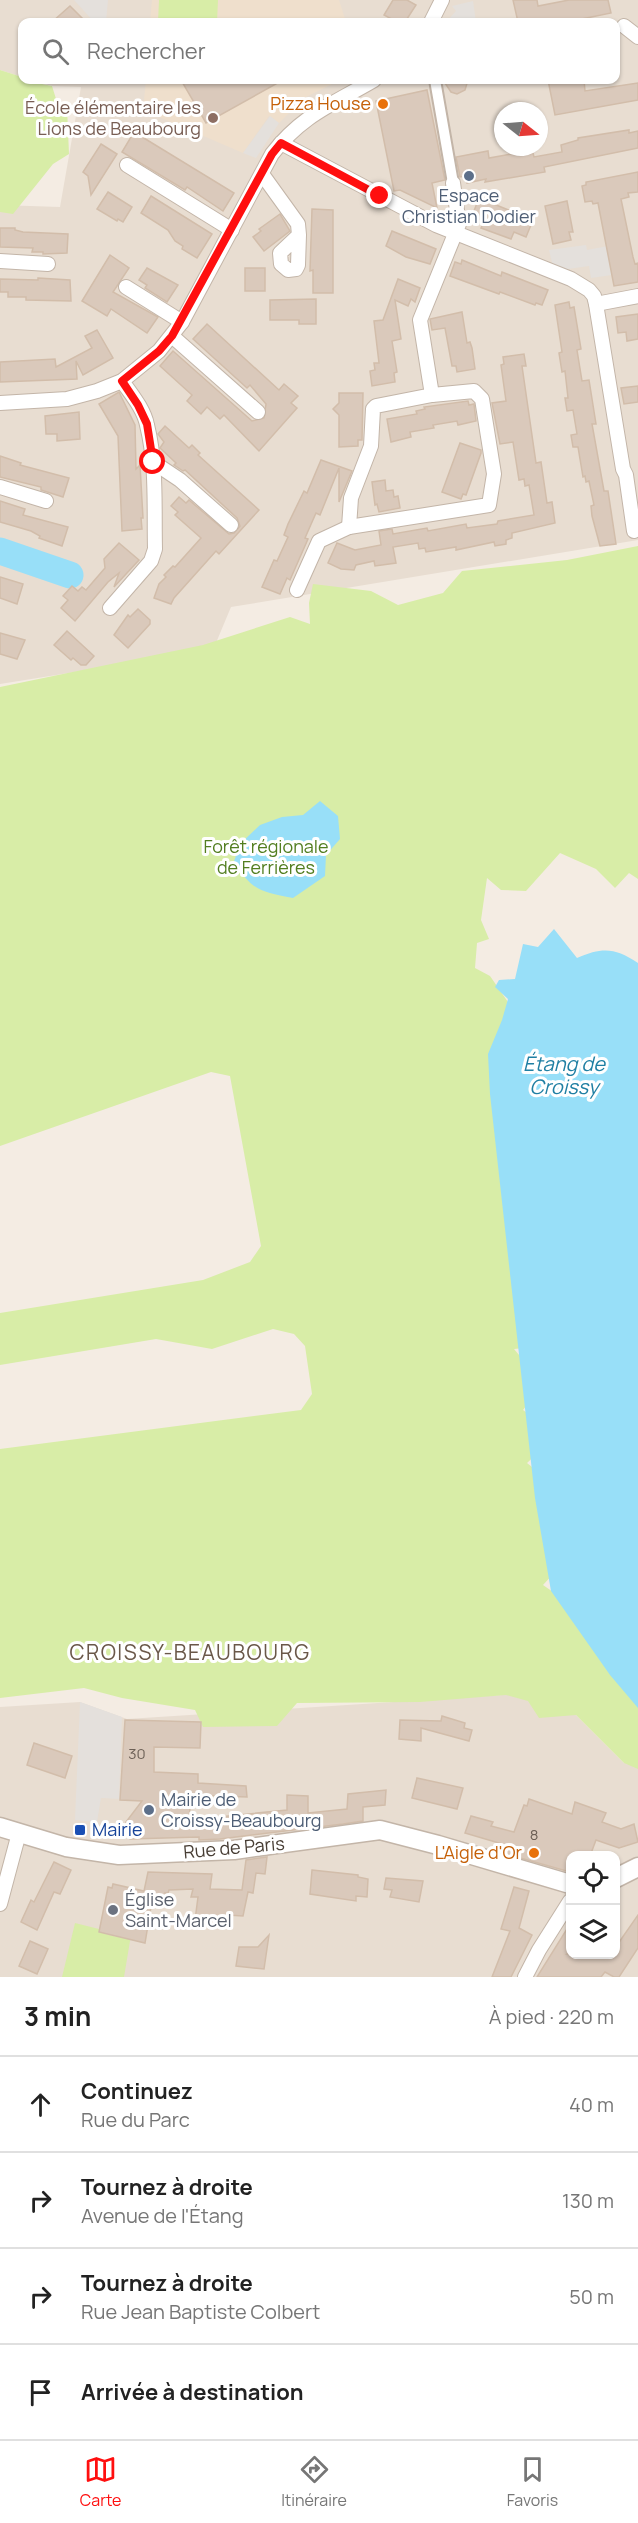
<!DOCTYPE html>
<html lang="fr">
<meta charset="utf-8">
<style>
:root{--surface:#fff;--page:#f2f2f2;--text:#222;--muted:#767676;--line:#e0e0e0;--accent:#ff0f0f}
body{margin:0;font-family:Manrope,sans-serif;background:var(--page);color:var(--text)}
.controls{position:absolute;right:18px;bottom:18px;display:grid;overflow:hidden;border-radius:12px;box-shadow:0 2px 4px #0004}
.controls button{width:54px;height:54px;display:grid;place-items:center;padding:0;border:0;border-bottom:2px solid var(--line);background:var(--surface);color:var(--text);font:30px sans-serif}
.compass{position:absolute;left:494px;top:102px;width:54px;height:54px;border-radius:50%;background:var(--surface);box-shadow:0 2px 4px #0004;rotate:107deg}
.stop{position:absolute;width:18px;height:18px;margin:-14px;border:4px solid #ff0f0f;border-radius:50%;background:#fff}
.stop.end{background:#ff0f0f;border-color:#fff;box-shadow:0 2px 6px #0008}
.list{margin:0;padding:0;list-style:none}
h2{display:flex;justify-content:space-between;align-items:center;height:78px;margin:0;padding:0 24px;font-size:26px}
h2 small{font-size:20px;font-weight:400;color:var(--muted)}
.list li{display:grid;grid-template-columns:39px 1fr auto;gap:18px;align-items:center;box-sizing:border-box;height:96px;padding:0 24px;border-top:2px solid var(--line)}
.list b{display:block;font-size:22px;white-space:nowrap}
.list p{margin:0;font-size:20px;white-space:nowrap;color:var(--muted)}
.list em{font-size:20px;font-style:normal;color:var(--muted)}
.icon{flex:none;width:33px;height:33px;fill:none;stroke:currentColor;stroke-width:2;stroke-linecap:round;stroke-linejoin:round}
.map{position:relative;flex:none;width:638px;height:1977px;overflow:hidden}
.search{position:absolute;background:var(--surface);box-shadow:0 2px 4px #0004;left:18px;right:18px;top:18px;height:66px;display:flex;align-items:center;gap:15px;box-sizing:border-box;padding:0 21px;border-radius:12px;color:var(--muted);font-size:22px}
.sheet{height:462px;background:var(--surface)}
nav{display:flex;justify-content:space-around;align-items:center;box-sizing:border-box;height:84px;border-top:2px solid var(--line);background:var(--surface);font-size:16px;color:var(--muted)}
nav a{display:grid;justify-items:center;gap:3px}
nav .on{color:var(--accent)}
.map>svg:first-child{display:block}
.residential{fill:#e8ddd1;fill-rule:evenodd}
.education{fill:#efdfcc}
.green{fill:#d8eda7}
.parking{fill:#e4e0dc}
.water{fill:#98dff8}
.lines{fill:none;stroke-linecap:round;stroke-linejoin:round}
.river{stroke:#98dff8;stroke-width:27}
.building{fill:#dac9bb;stroke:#d2bdaa;stroke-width:1.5}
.pedestrian-casing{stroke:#c3b5a8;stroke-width:14}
.minor-casing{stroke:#c3b5a8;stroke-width:16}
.tertiary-casing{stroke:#c3b5a8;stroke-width:21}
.pedestrian{stroke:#fff;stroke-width:10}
.minor{stroke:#fff;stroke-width:14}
.tertiary{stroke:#fff;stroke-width:18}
.route{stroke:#ff0f0f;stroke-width:8}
.food-dot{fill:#e8710a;stroke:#fff;stroke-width:2}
.education-dot{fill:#8d6e63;stroke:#fff;stroke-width:2}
.service-dot{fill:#5c6f8a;stroke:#fff;stroke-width:2}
.transit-dot{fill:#1a4fb4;stroke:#fff;stroke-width:2}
.worship-dot{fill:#6b7280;stroke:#fff;stroke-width:2}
.labels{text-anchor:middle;stroke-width:6;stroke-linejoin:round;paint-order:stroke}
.number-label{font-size:15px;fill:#6b5f55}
.food-label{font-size:18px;fill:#c56008;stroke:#fff;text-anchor:end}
.education-label{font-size:18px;fill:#785e54;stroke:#fff;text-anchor:end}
.service-label{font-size:18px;fill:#4e5e75;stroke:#fff}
.park-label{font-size:18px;fill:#527e20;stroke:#fff}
.transit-label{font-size:18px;fill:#164399;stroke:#fff;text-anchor:start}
.street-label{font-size:18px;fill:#463c33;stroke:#fff}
.worship-label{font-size:18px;fill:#5b616d;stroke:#fff;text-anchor:start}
.water-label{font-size:20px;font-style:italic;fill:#1f7fa3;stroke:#fff}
.quarter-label{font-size:21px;letter-spacing:1.5px;fill:#6a5849;stroke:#fff}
</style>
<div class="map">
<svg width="638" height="1977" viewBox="0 0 638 1977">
<rect width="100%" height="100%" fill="#f4ece3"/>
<!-- residential -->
<g class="residential">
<path d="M 0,0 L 638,0 L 638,540 L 231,607 L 213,650 L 0,684 L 0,205 L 60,207 L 81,87 L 52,86 L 31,80 L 616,80 L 616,22 L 22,22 L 22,77 L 0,70 ZM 503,111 L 539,111 L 539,147 L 503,147 Z"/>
<path d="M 535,1693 L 576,1715 L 624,1763 L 638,1760 L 638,1977 L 0,1977 L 0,1707 L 80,1702 L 127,1719 ZM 570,1856 L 616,1856 L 616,1954 L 570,1954 Z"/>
</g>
<!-- education -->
<g class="education">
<polygon points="152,0 339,0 346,22 150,22"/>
<polygon points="146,80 340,80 304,98 279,123 269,116 243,153 143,110"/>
</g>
<!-- green -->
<g class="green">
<polygon points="159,0 218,0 217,22 158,22"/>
<polygon points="0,70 22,77 22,80 52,86 57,102 67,107 69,154 53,164 13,214 0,212"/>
<polygon points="638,546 638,879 629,873 615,888 596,869 560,853 526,891 501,890 487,878 481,920 489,939 477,943 475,968 490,976 512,1008 535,1347 514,1349 535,1374 532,1398 523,1410 541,1423 546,1445 527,1463 542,1475 556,1571 543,1585 566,1601 638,1691 638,1769 624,1763 576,1715 539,1718 528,1701 506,1695 420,1702 297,1703 277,1726 203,1727 195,1710 122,1698 84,1688 0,1698 0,1449 301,1410 312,1394 305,1346 294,1334 273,1329 212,1349 156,1339 0,1365 0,1313 203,1280 250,1262 261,1246 230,1076 211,1072 0,1146 0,687 203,645 290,617 310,624 309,603 313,584 371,591 398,605 443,593 462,571 567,560"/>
<polygon points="75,1923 99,1929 99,1932 117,1937 131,1935 124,1977 62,1977"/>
</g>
<!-- parking -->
<g class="parking">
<polygon points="74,0 108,0 106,22 94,22"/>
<polygon points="473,1 476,22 446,22 456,11 452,6"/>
<polygon points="270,116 279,123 256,158 243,153"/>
<polygon points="586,245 587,250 608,246 612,275 591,278 589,266 554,271 549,250"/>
<polygon points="80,1702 122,1717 119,1799 101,1798 97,1822 75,1820"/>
</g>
<!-- water -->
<g class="water">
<path d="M 320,801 L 338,816 L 340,839 L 326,855 L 325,876 L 293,898 C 260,892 251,890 234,861 L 241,843 L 260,825 L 282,817 L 303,815 Z"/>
<path d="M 554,929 L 577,958 C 603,947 615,948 638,963 L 638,1708 L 610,1675 L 551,1591 L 535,1498 L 490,1094 L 488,1054 L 502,1020 L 508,999 L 495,987 L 499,980 L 515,979 L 523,944 L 538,947 Z"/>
</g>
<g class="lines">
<!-- river -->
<polyline class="river" points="0,551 70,575"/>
</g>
<!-- building -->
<g class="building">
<polygon points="393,0 407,0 416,5 405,22 397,22 384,15"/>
<polygon points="513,0 537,0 538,6 569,0 608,0 611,13 567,22 567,19 546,22 518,22"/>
<polygon points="70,6 86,22 52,22"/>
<polygon points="181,80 283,80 206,123"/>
<polygon points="443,80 468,80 465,90 457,94 451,92"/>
<polygon points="548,80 584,80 585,91 638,83 638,100 555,115"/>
<polygon points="427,90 445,180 432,183 437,208 400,190 394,191 376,101"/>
<polygon points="629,130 629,133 638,131 638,148 544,167 545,172 485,182 486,179 467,183 466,176 460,177 456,157 488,151 489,158 528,151 528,154 533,153 534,157 562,152 561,145 578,140 578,138"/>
<polygon points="134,132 234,193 223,211 187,187 185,190 122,152"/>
<polygon points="101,144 117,154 91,195 88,176 83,172"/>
<polygon points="638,172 638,192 628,193 629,197 621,199 633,257 635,264 638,263 638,282 614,286 598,203 593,204 592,201 585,202 582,186 586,185 586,182"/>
<polygon points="108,192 132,207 123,222 118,219 117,221 97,209"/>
<polygon points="151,196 212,234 197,258 182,249 183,246 175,241 168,230 141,213"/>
<polygon points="479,198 533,220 526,237 514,232 511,239 481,228 484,221 472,216"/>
<polygon points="567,201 573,232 569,232 571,240 553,244 545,206"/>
<polygon points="312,209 333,210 333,293 313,293 313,270 310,271"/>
<polygon points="280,214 290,231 264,251 253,237 261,231 259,229"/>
<polygon points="0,228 15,228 15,230 23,232 68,234 67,253 43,254 43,252 32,252 33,248 0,247"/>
<polygon points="392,231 436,249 430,264 406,257 386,246"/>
<polygon points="110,255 129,268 113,292 158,317 147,333 111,309 107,316 82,301"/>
<polygon points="462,260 501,276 502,272 548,290 542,305 536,303 535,305 500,292 499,294 450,276 455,262 461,264"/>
<polygon points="147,268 178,285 167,302 145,288 147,285 139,280"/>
<rect x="245" y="268" width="20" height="23"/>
<polygon points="38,278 70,280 71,301 26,300 26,297 8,297 8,292 0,292 0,279 38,280"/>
<polygon points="398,279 420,288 415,302 411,299 408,306 395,300 401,339 392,341 397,372 394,373 395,382 372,386 370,371 375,370 374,363 379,363 374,321 383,320"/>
<polygon points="316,299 316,324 299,324 299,320 270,320 270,300"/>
<polygon points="569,302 570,308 574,307 581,349 577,350 582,381 589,380 596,424 592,424 604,491 608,491 616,544 600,546 592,516 591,506 594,505 589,481 586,482 585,476 583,477 578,447 573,447 571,435 577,434 573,410 567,411 565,398 568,398 565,371 562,372 559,353 562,352 555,305"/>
<polygon points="462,312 467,343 470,342 472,348 475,369 457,372 456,366 452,366 445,328 432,330 430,319"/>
<polygon points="638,314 638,339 627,341 626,332 618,333 616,317"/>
<polygon points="207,324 279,390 284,384 298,396 291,403 297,408 259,451 224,415 220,419 207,407 201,414 187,401 192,395 160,366 173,351 252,421 264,418 266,404 250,385 247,388 193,339"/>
<polygon points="97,330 113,358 83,375 76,361 77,379 0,382 0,362 55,359 56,367 92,348 85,336"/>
<polygon points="524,354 526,366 522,366 536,463 541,462 547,503 552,502 555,523 512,533 512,538 506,540 506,544 495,546 494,542 456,550 456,547 426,552 425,548 419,549 418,543 393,547 396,563 375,566 374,561 356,565 354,570 341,569 328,563 337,543 355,550 381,545 379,531 392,529 393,534 427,528 428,531 466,524 467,528 497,524 498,521 534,515 529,485 525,486 524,479 519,480 513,442 500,444 492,403 506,401 501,365 504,364 503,357"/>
<polygon points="638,386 638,402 624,404 621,388"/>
<polygon points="119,392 135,425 136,469 140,465 143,518 141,518 142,529 122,531 118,436 99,404"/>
<polygon points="339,393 363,393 362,440 358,440 358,446 339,447 339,415 333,409 339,403"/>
<polygon points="468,401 469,405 474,404 476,421 458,425 457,421 433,425 434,428 410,432 411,437 391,442 387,419 417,414 416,411 425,409 424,407"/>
<polygon points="79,412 80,439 57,441 57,434 46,434 45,416"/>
<polygon points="165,426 189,448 192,445 200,453 198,455 259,510 219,554 216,551 174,598 171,604 154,598 159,584 166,577 164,575 173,566 175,567 201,538 175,515 178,512 171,506 179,497 186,503 189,500 229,534 234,533 240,526 237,518 185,470 183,471 174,465 176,463 160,448 164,442 158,434"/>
<polygon points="460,443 481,450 481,453 466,495 463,494 461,499 442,492"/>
<polygon points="0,456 21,463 20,465 69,478 63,497 41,490 41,487 0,477"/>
<polygon points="321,460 352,471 339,502 339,468 320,515 316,513 305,538 308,539 290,580 287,578 280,594 262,587 274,560 277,561 288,537 284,535 288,524 304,491 307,493"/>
<polygon points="385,480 386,491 393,490 394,497 398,496 400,508 379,512 377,504 375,505 372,482"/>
<polygon points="0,501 25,509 23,515 68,527 62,546 39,538 40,536 31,531 0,522"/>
<polygon points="119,543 139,560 114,587 119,573 108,582 75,621 61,608 68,600 63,596 72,586 78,591 82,587 86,590 105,568 104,559"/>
<polygon points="0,577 23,584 17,604 0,598"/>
<polygon points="138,609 150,620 150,624 128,648 114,635 128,615 130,617"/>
<polygon points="67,631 94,656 86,665 81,665 73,658 71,660 54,645"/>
<polygon points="0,633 25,640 17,659 0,654"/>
<polygon points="442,1716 465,1723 464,1728 472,1730 469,1741 421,1728 421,1741 399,1739 400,1720 441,1721"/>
<polygon points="125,1720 201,1722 200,1748 154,1747 154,1772 198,1774 198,1783 246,1786 247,1797 191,1795 189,1820 287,1810 287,1795 308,1796 308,1813 347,1809 348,1794 386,1790 385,1805 363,1807 363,1821 343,1824 220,1839 199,1840 199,1837 130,1839 126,1834 126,1822 142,1801 120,1800"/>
<polygon points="34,1743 72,1756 65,1778 27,1765"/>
<polygon points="417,1778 463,1788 457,1809 412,1798"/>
<polygon points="529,1799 572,1814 575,1802 606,1813 602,1822 621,1829 634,1824 638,1842 619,1848 596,1840 590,1856 570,1856 570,1872 506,1854 509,1846 465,1833 471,1816 493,1822 491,1826 514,1832 524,1805 527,1806"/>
<polygon points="267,1857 265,1874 256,1873 253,1893 248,1892 243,1916 227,1915 227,1921 195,1920 198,1897 191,1897 193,1889 169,1890 168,1893 165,1893 167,1903 152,1901 145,1943 99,1932 108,1887 112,1888 113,1884 144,1891 148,1872 212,1874 210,1889 242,1890 246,1860"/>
<polygon points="54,1862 71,1870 60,1894 54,1892 37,1930 21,1922 31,1900 34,1902"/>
<polygon points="312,1870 358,1875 358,1877 368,1879 367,1897 356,1896 356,1901 310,1894"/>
<polygon points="386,1878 423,1881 419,1902 390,1897 392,1890 384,1889"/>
<polygon points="514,1887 529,1891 519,1928 532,1935 511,1977 492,1977 510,1931 501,1929"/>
<polygon points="638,1915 638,1948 619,1977 614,1977 605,1972 601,1977 537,1977 570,1924 570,1952 567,1954 615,1954 615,1948"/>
<polygon points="269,1935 264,1969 236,1966 239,1947 258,1947"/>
<polygon points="30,1941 48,1949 37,1974 19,1966"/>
</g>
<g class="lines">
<defs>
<polyline id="pedestrian" points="435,80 453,183"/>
<g id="minor">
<polyline points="431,22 442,0"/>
<polyline points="624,26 638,37"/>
<polyline points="281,143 436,225 571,279 589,290 594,296 596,304 623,469 626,475 634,531"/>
<polyline points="127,165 232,230"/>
<polyline points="262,174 298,224 299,235 280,253 281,264 288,270 296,269 298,265 299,235"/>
<polyline points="0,261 48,264"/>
<polyline points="126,287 182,322"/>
<polyline points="596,304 638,296"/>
<polyline points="172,336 258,412"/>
<path d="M 0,403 L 67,399 L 97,391 L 122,381 L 159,351 L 182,322 L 272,154 C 302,115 333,104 374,80"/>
<polyline points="153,462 180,480 231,525"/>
<polyline points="0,487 46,501"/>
<polyline points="349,527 351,498 371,446 373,409 376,406 432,395 420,320 459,224 453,183"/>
<polyline points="297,590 319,541 349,527 489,505 494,474 482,399 474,391 432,395"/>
<path d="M 110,608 L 151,561 L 155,549 C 154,509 157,465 147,425 C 144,409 131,394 122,381"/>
<polyline points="0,1904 19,1833"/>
<polyline points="525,1977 539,1950 570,1901"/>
</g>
<g id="tertiary">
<polyline points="0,1827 66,1847 119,1855 234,1850 380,1830 438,1845 570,1884"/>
<polyline points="616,1878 638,1867"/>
</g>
</defs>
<!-- pedestrian casing -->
<use href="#pedestrian" class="pedestrian-casing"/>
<!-- minor casing -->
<use href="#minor" class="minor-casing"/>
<!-- tertiary casing -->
<use href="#tertiary" class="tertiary-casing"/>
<!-- pedestrian -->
<use href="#pedestrian" class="pedestrian"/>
<!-- minor -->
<use href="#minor" class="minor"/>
<!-- tertiary -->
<use href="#tertiary" class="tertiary"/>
</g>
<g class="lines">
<!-- route -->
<polyline class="route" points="153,462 147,424 138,405 122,381 159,351 172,336 272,154 281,143 380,196"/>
</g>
<!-- markers -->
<g class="food-dot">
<circle cx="383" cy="104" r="6"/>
<circle cx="534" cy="1853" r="6"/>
</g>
<circle class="education-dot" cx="213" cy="118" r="6"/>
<g class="service-dot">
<circle cx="469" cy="176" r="6"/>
<circle cx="149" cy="1810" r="6"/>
</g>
<rect class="transit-dot" x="74" y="1824" width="12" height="12" rx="3"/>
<circle class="worship-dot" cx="113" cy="1910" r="6"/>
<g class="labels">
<!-- number labels -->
<g class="number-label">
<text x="137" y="1759">30</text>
<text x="534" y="1840">8</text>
</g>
<!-- food labels -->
<g class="food-label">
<text x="371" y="110">Pizza House</text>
<text x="522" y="1859">L'Aigle d'Or</text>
</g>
<!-- education labels -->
<g class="education-label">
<text x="201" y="114">École élémentaire les<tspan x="201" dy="21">Lions de Beaubourg</tspan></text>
</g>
<!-- service labels -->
<g class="service-label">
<text x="469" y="202">Espace<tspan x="469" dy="21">Christian Dodier</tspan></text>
<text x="161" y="1806" text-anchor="start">Mairie de<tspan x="161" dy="21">Croissy-Beaubourg</tspan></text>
</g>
<!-- park labels -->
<g class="park-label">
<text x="266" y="853">Forêt régionale<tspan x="266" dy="21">de Ferrières</tspan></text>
</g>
<!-- transit labels -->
<g class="transit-label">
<text x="92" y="1836">Mairie</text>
</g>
<!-- street labels -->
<g class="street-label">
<text transform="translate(234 1848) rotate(-5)" y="6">Rue de Paris</text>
</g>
<!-- worship labels -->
<g class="worship-label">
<text x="125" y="1906">Église<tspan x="125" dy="21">Saint-Marcel</tspan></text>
</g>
<!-- water labels -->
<g class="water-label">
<text x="564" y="1071">Étang de<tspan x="564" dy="23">Croissy</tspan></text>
</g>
<!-- quarter labels -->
<g class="quarter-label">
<text x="190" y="1660">CROISSY-BEAUBOURG</text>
</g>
</g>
</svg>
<div class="controls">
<button><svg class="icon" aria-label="locate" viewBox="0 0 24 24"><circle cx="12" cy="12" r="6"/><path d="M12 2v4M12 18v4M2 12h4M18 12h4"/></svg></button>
<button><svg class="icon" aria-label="layers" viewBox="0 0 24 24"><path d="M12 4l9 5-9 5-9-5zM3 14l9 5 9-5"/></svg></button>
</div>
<svg class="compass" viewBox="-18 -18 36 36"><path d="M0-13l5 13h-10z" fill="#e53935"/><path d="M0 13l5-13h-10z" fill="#767676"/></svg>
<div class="stop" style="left:153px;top:462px"></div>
<div class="stop end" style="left:380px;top:196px"></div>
<div class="search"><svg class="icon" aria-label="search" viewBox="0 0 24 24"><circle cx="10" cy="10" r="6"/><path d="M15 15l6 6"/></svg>Rechercher</div>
</div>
<section class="sheet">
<h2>3 min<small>À pied · 220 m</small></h2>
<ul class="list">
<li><svg class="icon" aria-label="ahead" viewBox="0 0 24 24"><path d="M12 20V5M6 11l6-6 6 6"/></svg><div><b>Continuez</b><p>Rue du Parc</p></div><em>40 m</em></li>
<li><svg class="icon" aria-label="right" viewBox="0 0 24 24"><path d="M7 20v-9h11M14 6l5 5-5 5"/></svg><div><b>Tournez à droite</b><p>Avenue de l'Étang</p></div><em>130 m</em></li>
<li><svg class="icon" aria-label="right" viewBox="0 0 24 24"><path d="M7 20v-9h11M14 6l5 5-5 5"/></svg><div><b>Tournez à droite</b><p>Rue Jean Baptiste Colbert</p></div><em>50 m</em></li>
<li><svg class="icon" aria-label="arrive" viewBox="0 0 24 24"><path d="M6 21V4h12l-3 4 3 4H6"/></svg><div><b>Arrivée à destination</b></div></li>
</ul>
</section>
<nav>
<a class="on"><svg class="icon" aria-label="map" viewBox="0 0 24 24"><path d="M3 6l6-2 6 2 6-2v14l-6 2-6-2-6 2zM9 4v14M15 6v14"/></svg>Carte</a>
<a><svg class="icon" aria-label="directions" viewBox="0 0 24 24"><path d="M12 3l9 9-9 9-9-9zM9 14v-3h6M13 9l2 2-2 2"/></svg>Itinéraire</a>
<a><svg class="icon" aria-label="saved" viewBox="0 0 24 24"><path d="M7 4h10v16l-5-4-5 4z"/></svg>Favoris</a>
</nav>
